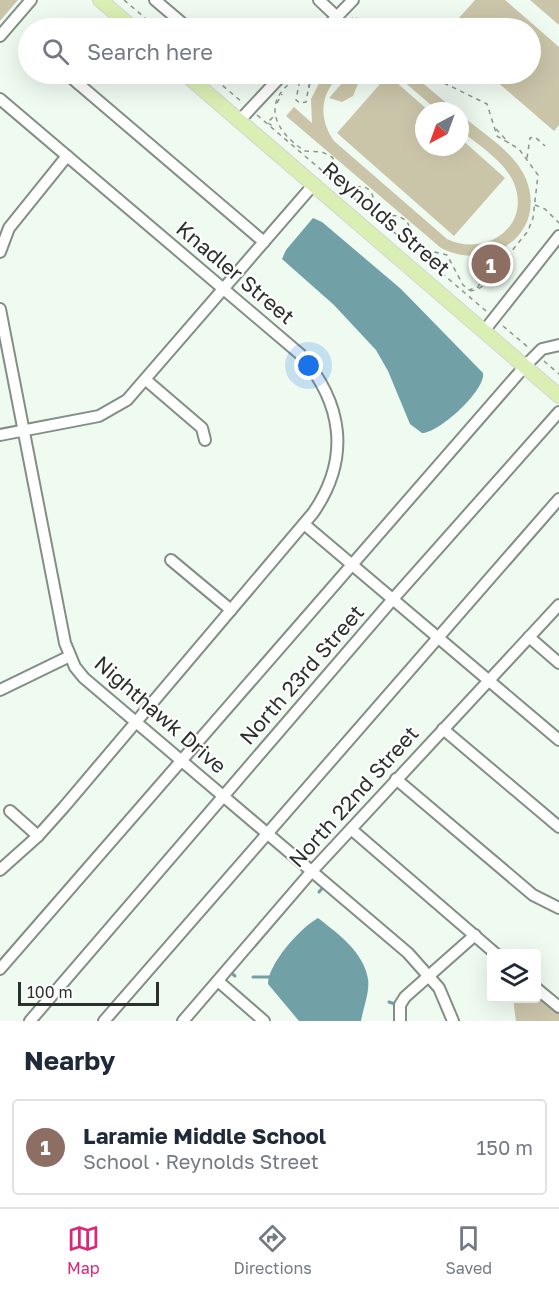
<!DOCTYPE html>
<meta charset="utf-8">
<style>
:root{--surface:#fff;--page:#f2f2f3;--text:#1f2937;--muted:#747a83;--line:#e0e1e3;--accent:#db2777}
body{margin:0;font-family:"Golos Text",sans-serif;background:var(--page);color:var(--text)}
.controls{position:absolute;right:18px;bottom:18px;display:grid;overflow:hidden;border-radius:6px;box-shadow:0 6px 24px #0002}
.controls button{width:54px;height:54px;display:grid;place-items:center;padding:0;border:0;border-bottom:2px solid var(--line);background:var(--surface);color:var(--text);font:30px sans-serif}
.compass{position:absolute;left:415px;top:102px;width:54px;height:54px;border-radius:50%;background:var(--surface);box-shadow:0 6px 24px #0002;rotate:221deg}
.scale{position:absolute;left:18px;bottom:15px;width:141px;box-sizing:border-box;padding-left:6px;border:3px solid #2c302d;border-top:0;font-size:16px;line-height:21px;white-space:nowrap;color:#2c302d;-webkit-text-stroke:4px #fff;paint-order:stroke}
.you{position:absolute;left:309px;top:366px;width:21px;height:21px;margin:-15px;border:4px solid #fff;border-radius:50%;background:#1a73e8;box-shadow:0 0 0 9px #1a73e833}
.badge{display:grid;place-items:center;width:39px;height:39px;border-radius:50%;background:var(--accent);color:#fff;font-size:20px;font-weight:700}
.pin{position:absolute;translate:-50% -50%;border:3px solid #fff;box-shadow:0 2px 6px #0006}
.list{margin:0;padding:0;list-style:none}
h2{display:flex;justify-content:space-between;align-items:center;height:78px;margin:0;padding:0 24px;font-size:26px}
h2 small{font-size:20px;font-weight:400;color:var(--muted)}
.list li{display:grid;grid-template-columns:39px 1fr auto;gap:18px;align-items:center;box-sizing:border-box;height:96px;margin:0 12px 12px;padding:0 12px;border:2px solid var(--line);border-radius:6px}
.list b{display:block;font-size:22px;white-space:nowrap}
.list p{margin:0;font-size:20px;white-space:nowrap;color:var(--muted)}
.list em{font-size:20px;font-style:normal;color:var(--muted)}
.icon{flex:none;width:33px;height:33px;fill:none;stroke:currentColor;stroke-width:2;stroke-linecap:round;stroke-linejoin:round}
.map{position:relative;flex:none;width:559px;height:1021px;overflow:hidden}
.search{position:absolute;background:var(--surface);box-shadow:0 6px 24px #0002;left:18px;right:18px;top:18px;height:66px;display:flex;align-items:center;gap:15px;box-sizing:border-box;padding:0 21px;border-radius:33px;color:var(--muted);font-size:22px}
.sheet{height:186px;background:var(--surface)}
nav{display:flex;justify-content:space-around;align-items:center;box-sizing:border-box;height:84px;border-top:2px solid var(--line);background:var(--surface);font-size:16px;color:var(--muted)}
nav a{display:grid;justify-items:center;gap:3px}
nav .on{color:var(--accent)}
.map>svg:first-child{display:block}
.green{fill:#cac5a9}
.water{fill:#71a0a6}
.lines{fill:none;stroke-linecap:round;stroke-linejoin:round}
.stream{stroke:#71a0a6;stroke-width:3}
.minor-casing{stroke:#838e85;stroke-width:14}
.major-casing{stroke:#d5d6d5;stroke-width:16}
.path{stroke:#8c948e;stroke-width:1.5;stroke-dasharray:4.5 4.5;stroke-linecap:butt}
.minor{stroke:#fff;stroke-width:10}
.major{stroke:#d9efb3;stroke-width:14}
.labels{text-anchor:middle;stroke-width:4.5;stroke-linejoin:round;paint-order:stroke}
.street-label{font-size:21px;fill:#2c302d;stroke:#fff}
</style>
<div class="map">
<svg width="559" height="1021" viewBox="0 0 559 1021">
<rect width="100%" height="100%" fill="#effaf1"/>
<!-- green -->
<g class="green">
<polygon points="0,0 18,0 0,21"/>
<polygon points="475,0 505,0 559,47 559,125 554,131 488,74 530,74 530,28 450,28"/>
<polygon points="530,0 559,0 559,25"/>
<path d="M 324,74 L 341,74 C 320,93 318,118 334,141 L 447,239 C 487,258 533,225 513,181 C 504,161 477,144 460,130 L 460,114 C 481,132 515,152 526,179 C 548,234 489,273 441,248 L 286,116 L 294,107 L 312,123 L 311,99 Z"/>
<polygon points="350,74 354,74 358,84 353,96 342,102 329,98"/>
<polygon points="395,74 412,74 456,111 438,111"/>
<polygon points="388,75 429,111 424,111 424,147 460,147 460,138 505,178 454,236 337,133"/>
<polygon points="537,988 559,1007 559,1021 516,1021 513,999 536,998"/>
</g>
<!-- water -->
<g class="water">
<path d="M 313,218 L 322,222 L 401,289 L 483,373 C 486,390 439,433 422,433 L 410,424 L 388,371 L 376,350 L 334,305 L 282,259 L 286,250 Z"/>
<path d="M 318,918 C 337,933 364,952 368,979 C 370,991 363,1009 361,1021 L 299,1021 L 268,984 C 268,964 300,928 318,918 Z"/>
</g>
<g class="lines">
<!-- stream -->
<g class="stream">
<polyline points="319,892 325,885"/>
<polyline points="229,971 235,976"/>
<polyline points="253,977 270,977"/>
<polyline points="389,1002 398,1005"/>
</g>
<defs>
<g id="minor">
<polyline points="155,0 188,28"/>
<polyline points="319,0 337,17"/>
<polyline points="326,28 353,0"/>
<polyline points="0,36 31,0"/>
<polyline points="67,74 264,242"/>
<polyline points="79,84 88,74"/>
<path d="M 0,99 L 300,354 C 343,403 351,458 313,513 L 64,807 L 38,836 L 0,870"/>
<polyline points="240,120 283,74"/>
<polyline points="0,252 9,228 67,156"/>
<polyline points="0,309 65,643 75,667 84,678 408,953 439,988 453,1021"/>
<polyline points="484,331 559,236"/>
<polyline points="146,380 202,428 205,440"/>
<polyline points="0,435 99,416 127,400 314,184"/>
<polyline points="304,524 559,740"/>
<polyline points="171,560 231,610"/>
<polyline points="529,637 559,663"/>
<polyline points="0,690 70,656"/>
<polyline points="443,729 559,827"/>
<polyline points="396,779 533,895 559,908"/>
<polyline points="10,811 38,836"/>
<polyline points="351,829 496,954"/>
<polyline points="0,969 525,366 542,349 559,345"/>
<polyline points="218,981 264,1021"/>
<polyline points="536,988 559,1007"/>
<polyline points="30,1021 393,599 559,412"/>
<polyline points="104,1021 559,499"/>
<polyline points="183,1021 312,871 559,605"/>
<polyline points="400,1021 400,1005 405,997 475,935"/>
</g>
<g id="major">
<polyline points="100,0 133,28"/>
<polyline points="185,74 559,396"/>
</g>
</defs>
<!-- minor casing -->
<use href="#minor" class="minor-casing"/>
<!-- major casing -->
<use href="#major" class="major-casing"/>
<!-- path -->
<g class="path">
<polyline points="124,0 157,28"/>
<polyline points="344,28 354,16 358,20 355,28"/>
<polyline points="345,28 349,22"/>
<polyline points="209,74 242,102"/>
<path d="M 311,74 L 306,102 L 300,103 L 296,100 L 299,84 L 296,79 C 260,102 275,132 305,151 L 322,152 L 332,157 C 338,165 335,177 343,184 C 351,191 363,182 370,191 C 376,198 372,207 378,214 L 398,216 L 407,221 L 417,248 L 447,255 L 463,285 L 469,290 L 478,287 L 488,267 L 510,253 L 528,231 L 533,218 L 538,175 L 519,149 L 497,136 L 487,104 L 444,83 L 440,74"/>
<polyline points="434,74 441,80"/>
<polyline points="309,88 311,75"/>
<polyline points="277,103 282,94"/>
<polyline points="257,115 486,311"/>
<polyline points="268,123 271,125 269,121 274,116"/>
<polyline points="496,129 509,143"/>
<polyline points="527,158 530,138 535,137 545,146"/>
<polyline points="535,205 545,209 559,223"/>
<polyline points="490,278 494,269"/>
<path d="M 470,291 C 488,289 491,273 500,260"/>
<polyline points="503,326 529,348"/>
<polyline points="544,361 559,374"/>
</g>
<!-- minor -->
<use href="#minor" class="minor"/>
<!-- major -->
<use href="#major" class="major"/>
</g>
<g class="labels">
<!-- street labels -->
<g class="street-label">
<text transform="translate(386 219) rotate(41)" y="7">Reynolds Street</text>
<text transform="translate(235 273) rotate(40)" y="7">Knadler Street</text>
<text transform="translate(302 675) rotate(-49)" y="7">North 23rd Street</text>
<text transform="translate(160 715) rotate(41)" y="7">Nighthawk Drive</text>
<text transform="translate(354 797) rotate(-48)" y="7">North 22nd Street</text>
</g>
</g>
</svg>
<div class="controls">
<button><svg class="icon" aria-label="layers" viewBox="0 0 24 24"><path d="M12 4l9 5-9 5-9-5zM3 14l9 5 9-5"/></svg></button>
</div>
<svg class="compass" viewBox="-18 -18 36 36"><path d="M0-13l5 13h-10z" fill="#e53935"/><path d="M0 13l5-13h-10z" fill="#747a83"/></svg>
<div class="scale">100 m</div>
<div class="you"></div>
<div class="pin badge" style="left:491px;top:264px;background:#8d6e63">1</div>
<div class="search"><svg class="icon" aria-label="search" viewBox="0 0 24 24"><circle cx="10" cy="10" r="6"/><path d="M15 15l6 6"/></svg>Search here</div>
</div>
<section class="sheet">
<h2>Nearby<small></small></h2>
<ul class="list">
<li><span class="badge" style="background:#8d6e63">1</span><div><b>Laramie Middle School</b><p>School · Reynolds Street</p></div><em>150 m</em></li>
</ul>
</section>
<nav>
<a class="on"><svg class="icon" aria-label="map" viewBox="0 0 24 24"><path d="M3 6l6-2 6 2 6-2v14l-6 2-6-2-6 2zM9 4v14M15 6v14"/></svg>Map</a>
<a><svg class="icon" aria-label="directions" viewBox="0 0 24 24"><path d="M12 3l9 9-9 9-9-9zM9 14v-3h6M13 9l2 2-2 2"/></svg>Directions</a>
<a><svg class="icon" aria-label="saved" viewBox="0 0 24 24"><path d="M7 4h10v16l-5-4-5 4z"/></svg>Saved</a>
</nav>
